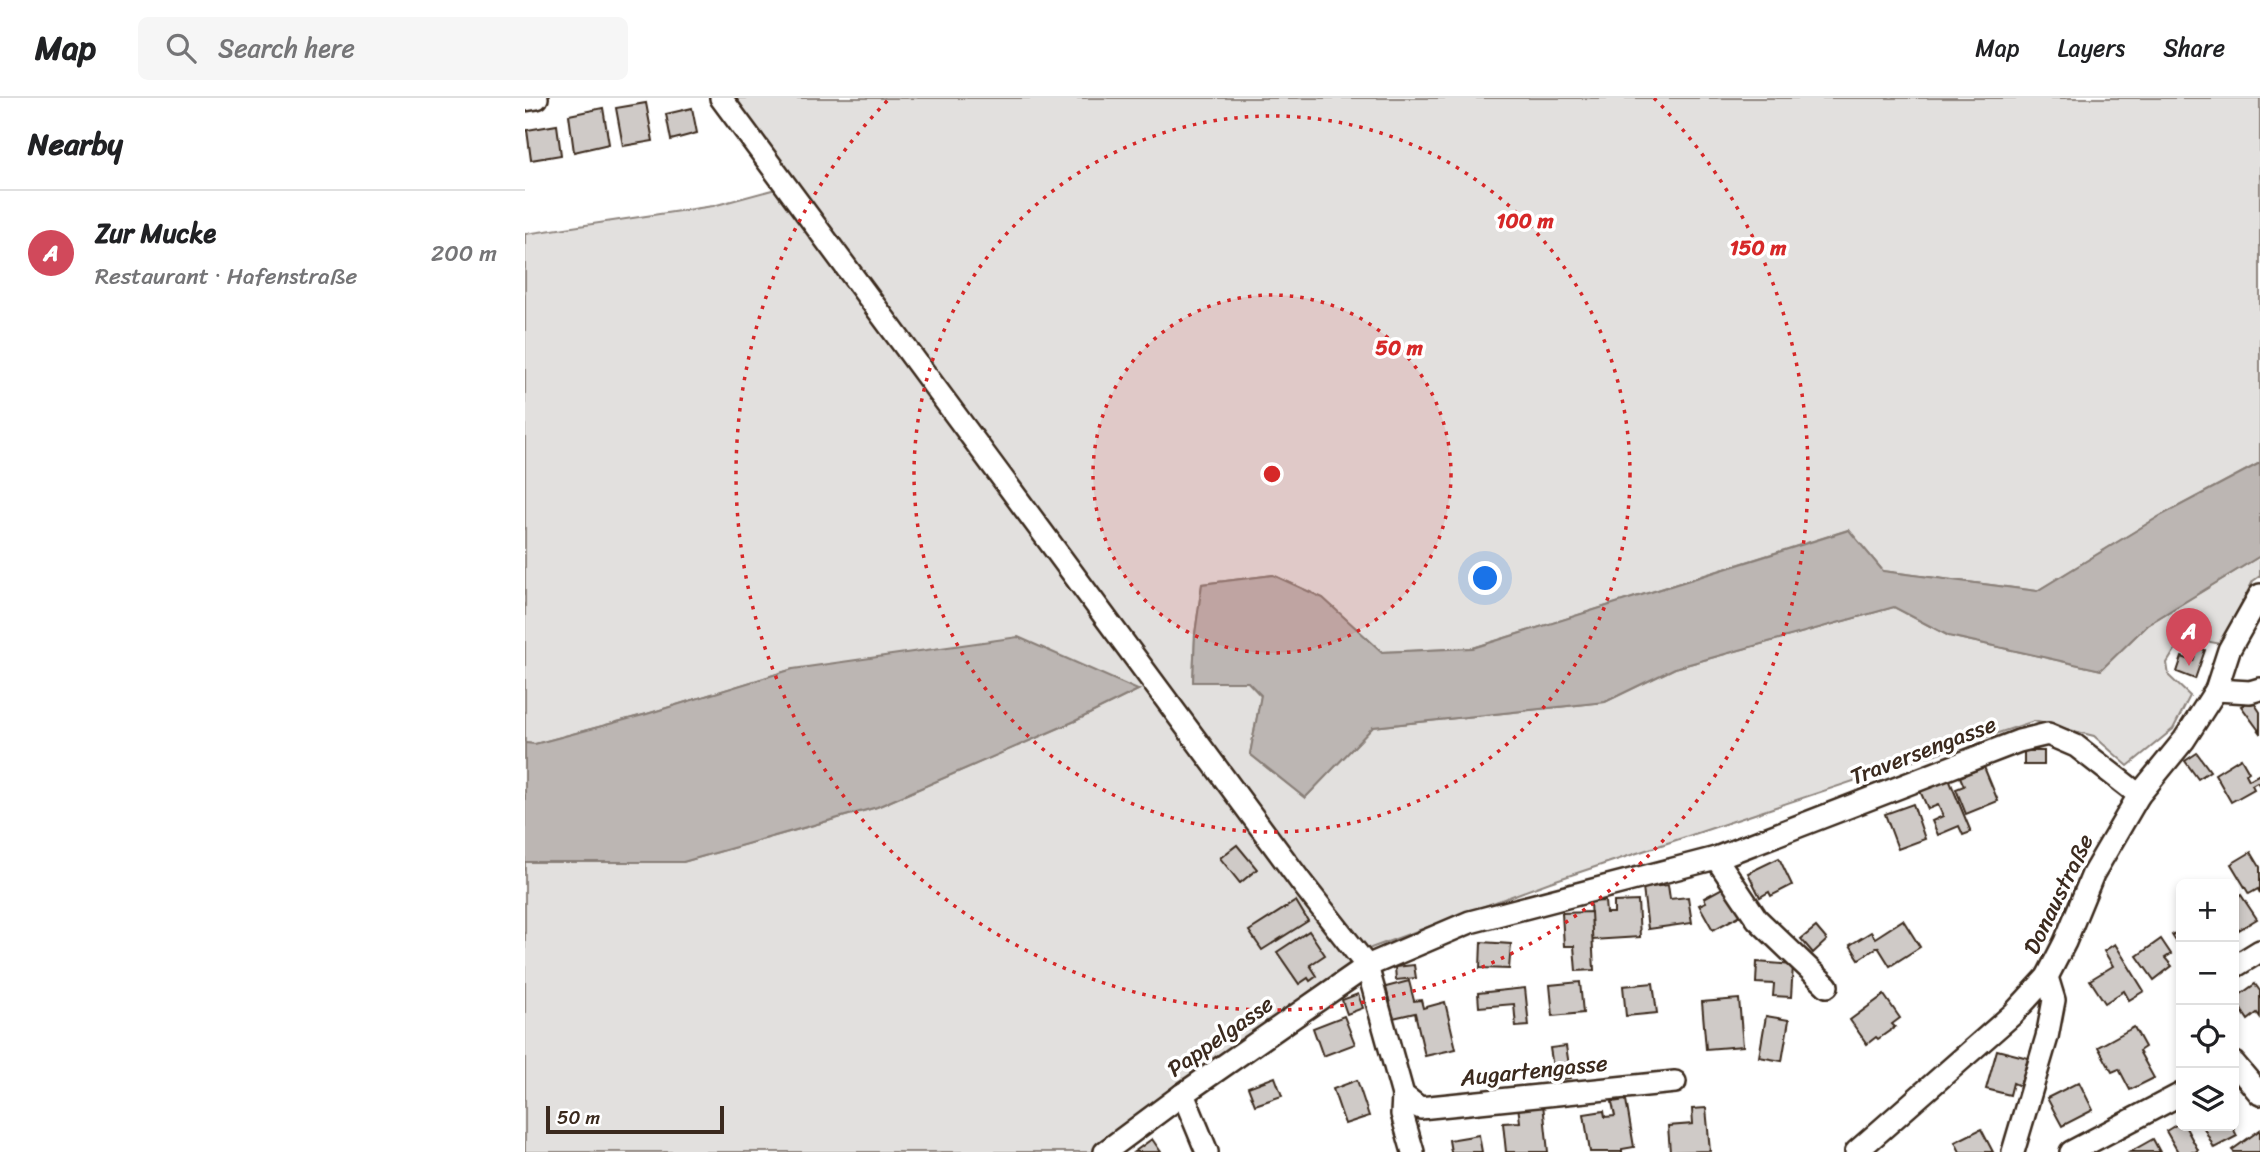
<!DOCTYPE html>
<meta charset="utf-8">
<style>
:root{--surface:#fff;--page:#f6f6f6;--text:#202124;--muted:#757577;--line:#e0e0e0;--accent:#d1495b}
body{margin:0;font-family:Sriracha,sans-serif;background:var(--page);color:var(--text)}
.controls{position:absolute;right:21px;bottom:21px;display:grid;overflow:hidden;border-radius:10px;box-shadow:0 4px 10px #0003}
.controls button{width:63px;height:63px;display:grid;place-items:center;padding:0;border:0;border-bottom:2px solid var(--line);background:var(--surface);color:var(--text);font:35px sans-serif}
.scale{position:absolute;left:21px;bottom:18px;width:178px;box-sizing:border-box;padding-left:7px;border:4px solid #3b2a1e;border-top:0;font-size:19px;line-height:24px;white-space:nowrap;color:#3b2a1e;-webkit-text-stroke:5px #fff;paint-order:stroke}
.you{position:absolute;left:961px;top:481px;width:24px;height:24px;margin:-18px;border:5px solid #fff;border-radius:50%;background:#1a73e8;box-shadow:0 0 0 10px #1a73e833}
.badge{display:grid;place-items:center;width:46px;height:46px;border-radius:50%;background:var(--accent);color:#fff;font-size:23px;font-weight:700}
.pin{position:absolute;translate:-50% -58px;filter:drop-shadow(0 2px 4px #0008)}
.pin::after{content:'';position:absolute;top:37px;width:24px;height:21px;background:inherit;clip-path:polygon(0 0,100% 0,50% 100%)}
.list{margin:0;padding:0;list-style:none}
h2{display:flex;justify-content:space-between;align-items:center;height:91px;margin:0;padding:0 28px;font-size:30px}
h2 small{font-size:23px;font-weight:400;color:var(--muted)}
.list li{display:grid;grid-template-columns:46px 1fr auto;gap:21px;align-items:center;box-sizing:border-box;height:126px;padding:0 28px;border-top:2px solid var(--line)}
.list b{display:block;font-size:26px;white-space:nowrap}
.list p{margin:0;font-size:23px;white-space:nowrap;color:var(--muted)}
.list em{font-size:23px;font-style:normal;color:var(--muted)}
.icon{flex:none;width:38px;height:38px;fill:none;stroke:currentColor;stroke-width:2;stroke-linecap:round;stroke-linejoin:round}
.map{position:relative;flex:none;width:1735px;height:1054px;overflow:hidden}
header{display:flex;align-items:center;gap:42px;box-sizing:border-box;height:98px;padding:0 35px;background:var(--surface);border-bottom:2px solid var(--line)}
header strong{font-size:33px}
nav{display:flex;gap:38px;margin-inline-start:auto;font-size:24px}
.search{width:490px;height:63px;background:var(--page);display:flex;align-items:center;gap:18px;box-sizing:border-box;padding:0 24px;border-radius:10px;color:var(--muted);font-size:26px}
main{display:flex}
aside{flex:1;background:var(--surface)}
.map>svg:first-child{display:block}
.green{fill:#e2e0de;stroke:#8e857e;stroke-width:2}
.water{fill:#bcb6b3;stroke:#887e77;stroke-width:2}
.building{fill:#cfcac7;stroke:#3b2a1e;stroke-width:2}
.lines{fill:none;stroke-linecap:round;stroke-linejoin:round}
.minor-casing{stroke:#3b2a1e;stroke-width:26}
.minor{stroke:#fff;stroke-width:21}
.ring{fill:none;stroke:#d62828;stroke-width:3.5;stroke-dasharray:3.5 7}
.labels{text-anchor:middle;stroke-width:7;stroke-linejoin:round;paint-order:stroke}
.street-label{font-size:23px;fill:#3b2a1e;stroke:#fff}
.centre{fill:#d62828;stroke:#fff;stroke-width:3.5}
.ring-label{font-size:21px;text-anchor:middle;font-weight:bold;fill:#d62828;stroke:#fff;stroke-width:7;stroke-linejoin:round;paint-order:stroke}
</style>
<header>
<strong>Map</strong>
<div class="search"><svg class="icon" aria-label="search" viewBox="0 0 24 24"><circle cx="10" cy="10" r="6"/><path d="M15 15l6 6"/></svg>Search here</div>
<nav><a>Map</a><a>Layers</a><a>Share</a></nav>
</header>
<main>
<aside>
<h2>Nearby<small></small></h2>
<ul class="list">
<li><span class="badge">A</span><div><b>Zur Mucke</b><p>Restaurant · Hafenstraße</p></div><em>200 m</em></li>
</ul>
</aside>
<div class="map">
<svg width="1735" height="1054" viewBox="0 0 1735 1054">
<rect width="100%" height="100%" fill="#fff"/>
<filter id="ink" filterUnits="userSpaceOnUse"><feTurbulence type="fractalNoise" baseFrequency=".0143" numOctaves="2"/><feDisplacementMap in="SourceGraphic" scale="14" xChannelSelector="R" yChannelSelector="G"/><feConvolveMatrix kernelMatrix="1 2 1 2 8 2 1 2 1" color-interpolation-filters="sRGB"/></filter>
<g filter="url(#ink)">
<!-- green -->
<polygon class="green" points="207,0 1735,0 1735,365 1635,418 1512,493 1358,473 1323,432 948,550 857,554 798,500 748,477 677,486 670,536 668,584 723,584 736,598 725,656 780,700 848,629 1080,604 1150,570 1369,509 1424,538 1576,572 1622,527 1735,458 1735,478 1728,483 1696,546 1658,539 1642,565 1644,578 1665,598 1648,631 1603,668 1569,638 1509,623 1025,784 846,850 572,1054 0,1054 0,764 158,764 352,709 550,623 613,592 268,571 122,616 10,646 0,645 0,136 188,108 273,85"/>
<!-- water -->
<g class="water">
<polygon points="1735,365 1735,458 1622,527 1576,572 1424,538 1369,509 1150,570 1080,604 848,629 780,700 725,656 736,597 723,584 668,584 670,536 677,486 748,477 798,500 857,554 948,550 1324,432 1358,473 1512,493 1635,418"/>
<polygon points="493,539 613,592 550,623 352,709 158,764 0,764 0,645 10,646 122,616 268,571"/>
</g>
<!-- building -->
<g class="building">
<polygon points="121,5 128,43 98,48 91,10"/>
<polygon points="78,10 84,46 49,54 44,17"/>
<polygon points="167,10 172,35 146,42 141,16"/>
<polygon points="32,27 36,57 6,62 2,32"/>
<polygon points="1673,549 1680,552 1670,581 1652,574 1657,559 1668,563"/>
<polygon points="1727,602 1735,614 1735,634 1716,608"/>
<rect x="1499" y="653" width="20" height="14"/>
<polygon points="1672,655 1685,673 1673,681 1660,663"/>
<polygon points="1716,660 1724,674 1721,676 1724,682 1735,676 1735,688 1732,684 1727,687 1729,691 1706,704 1690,676"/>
<polygon points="1459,669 1473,703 1441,716 1431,691 1439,688 1435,679"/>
<polygon points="1424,681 1446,734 1438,737 1434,728 1413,737 1407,723 1418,718 1413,707 1403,711 1395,693"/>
<polygon points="1388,706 1400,741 1373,751 1360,716"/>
<polygon points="712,747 732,771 715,785 695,760"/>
<polygon points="1726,754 1735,769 1735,795 1733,791 1724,796 1706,766"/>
<polygon points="1254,760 1267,787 1246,798 1244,794 1235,799 1223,775"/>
<polygon points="1143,787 1145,801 1163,799 1167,825 1123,831 1118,790"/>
<polygon points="1201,788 1216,817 1188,832 1174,807 1181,804 1179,800"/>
<polygon points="1716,797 1732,821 1709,835 1709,802"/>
<polygon points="771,803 783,823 737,852 724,833"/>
<polygon points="1080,803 1081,815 1089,815 1089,804 1113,803 1115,839 1067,842 1065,804"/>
<polygon points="1066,814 1069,872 1051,873 1049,848 1039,848 1037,815"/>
<polygon points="1378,822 1395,849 1365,868 1353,849 1334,861 1325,847 1346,834 1350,840"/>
<polygon points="1291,829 1302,842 1288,855 1276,841"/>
<polygon points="1656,831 1656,851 1647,837"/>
<polygon points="784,833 800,857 785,867 792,878 785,883 783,880 774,886 752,854"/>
<polygon points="1636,841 1646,856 1640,860 1647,868 1629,882 1612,858"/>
<polygon points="956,844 986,846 984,871 955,870"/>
<polygon points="1590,846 1619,893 1604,902 1599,893 1580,905 1565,882 1588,868 1579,853"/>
<polygon points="1232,864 1268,867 1266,899 1248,898 1249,886 1231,885"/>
<polygon points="889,867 891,880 871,882 870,869"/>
<polygon points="884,883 889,903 896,902 898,910 920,904 931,951 900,958 890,915 868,920 861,889"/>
<polygon points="1055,884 1058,915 1028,918 1025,887"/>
<polygon points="1128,885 1132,915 1101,918 1098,888"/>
<polygon points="1730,886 1735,893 1735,919 1732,915 1723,922 1709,901"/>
<polygon points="1000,890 1004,928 991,929 989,906 954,909 953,895"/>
<polygon points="833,896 838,910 822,916 817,902"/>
<polygon points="1359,897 1375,920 1367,926 1370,929 1353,941 1351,939 1342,946 1325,922"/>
<polygon points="1214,901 1218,948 1181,951 1177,904"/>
<polygon points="819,918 830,946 798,958 788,930"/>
<polygon points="1241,918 1264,922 1257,963 1234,959"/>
<polygon points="1609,929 1620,949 1614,953 1629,980 1605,992 1594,971 1587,974 1573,949"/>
<polygon points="1041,948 1046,980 1030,982 1025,950"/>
<polygon points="1472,952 1503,960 1495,988 1488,985 1485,997 1461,991"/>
<polygon points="750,979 757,998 730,1007 723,989"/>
<polygon points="832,982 844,1018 820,1026 808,991"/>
<polygon points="1554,984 1568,1012 1537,1028 1522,1000"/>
<polygon points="1101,1002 1109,1049 1097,1051 1097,1054 1065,1054 1059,1016 1079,1013 1080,1019 1090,1018 1087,1004"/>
<polygon points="1018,1006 1023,1054 981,1054 978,1025 995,1024 993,1008"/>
<polygon points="1181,1010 1185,1053 1145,1054 1143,1028 1168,1026 1167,1011"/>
<polygon points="1656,1024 1656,1028 1660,1028 1673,1052 1670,1054 1653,1054 1641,1033"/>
<polygon points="1678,1028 1707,1028 1712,1038 1689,1050"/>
<polygon points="1456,1031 1468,1054 1435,1054 1430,1044"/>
<polygon points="1735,1032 1735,1054 1709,1054 1707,1052"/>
<polygon points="954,1037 957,1054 926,1054 924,1042"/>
<polygon points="627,1041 636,1054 609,1054"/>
<polygon points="1628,1041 1635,1054 1605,1054"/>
</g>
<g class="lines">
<defs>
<g id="minor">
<polyline points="196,0 776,784 842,868 878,997 895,1010 1150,984"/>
<polyline points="0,2 12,0"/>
<polyline points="1691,592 1725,594 1735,591"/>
<polyline points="1191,760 1232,821 1302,888"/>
<polyline points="1709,869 1735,853"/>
<polyline points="1709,965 1735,996"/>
<polyline points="658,996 682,1054"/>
<polyline points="878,997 877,1016 888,1054"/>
<polyline points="580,1054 658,996 842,868 945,824 1191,760 1494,643 1523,636 1551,648 1614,697"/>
<polyline points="1331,1054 1488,916 1522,879 1540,844 1568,776 1614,697 1659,642 1691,592 1704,552 1735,497"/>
<polyline points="1488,1054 1522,939 1529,902 1522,879"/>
<polyline points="1546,1054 1656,996"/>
</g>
</defs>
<!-- minor casing -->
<use href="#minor" class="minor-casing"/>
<!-- minor -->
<use href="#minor" class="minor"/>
</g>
</g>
<!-- distance rings -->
<circle cx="747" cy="376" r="179" fill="#d62828" fill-opacity=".12"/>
<g class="ring">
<circle cx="747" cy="376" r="179"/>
<circle cx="747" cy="376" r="358"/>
<path d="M1129 0A536 536 0 1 1 365 0"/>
</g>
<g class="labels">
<!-- street labels -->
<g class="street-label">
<text transform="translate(1398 652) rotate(-21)" y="8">Traversengasse</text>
<text transform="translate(1533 796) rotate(-64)" y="8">Donaustraße</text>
<text transform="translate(695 938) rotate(-35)" y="8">Pappelgasse</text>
<text transform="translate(1009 972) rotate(-6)" y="8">Augartengasse</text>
</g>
</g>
<circle cx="747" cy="376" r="10" class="centre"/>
<g class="ring-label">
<text x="1000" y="130">100 m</text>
<text x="1233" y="157">150 m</text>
<text x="874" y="257">50 m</text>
</g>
</svg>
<div class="controls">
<button>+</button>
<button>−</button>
<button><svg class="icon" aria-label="locate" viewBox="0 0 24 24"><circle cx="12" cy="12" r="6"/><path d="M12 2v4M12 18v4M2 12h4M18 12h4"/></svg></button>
<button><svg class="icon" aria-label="layers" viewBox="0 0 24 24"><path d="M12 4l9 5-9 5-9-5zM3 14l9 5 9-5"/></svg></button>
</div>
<div class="scale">50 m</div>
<div class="you"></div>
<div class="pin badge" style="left:1664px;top:568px">A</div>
</div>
</main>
